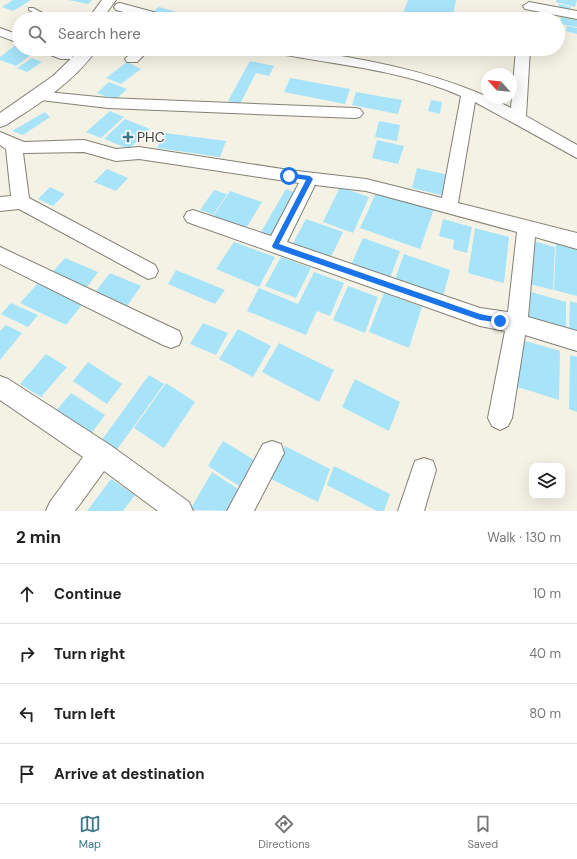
<!DOCTYPE html>
<meta charset="utf-8">
<style>
:root{--surface:#fff;--page:#f2f2f2;--text:#222;--muted:#767676;--line:#e0e0e0;--accent:#39778c}
body{margin:0;font-family:"DM Sans",sans-serif;background:var(--page);color:var(--text)}
.controls{position:absolute;right:12px;bottom:12px;display:grid;overflow:hidden;border-radius:8px;box-shadow:0 4px 16px #0002}
.controls button{width:36px;height:36px;display:grid;place-items:center;padding:0;border:0;border-bottom:1px solid var(--line);background:var(--surface);color:var(--text);font:20px sans-serif}
.compass{position:absolute;left:481px;top:68px;width:36px;height:36px;border-radius:50%;background:var(--surface);box-shadow:0 4px 16px #0002;rotate:297deg}
.stop{position:absolute;width:12px;height:12px;margin:-9px;border:3px solid #1a73e8;border-radius:50%;background:#fff}
.stop.end{background:#1a73e8;border-color:#fff;box-shadow:0 1px 4px #0008}
.list{margin:0;padding:0;list-style:none}
h2{display:flex;justify-content:space-between;align-items:center;height:52px;margin:0;padding:0 16px;font-size:17px}
h2 small{font-size:13px;font-weight:400;color:var(--muted)}
.list li{display:grid;grid-template-columns:26px 1fr auto;gap:12px;align-items:center;box-sizing:border-box;height:60px;padding:0 16px;border-top:1px solid var(--line)}
.list b{display:block;font-size:15px;white-space:nowrap}
.list em{font-size:13px;font-style:normal;color:var(--muted)}
.icon{flex:none;width:22px;height:22px;fill:none;stroke:currentColor;stroke-width:2;stroke-linecap:round;stroke-linejoin:round}
.map{position:relative;flex:none;width:577px;height:511px;overflow:hidden}
.search{position:absolute;background:var(--surface);box-shadow:0 4px 16px #0002;left:12px;right:12px;top:12px;height:44px;display:flex;align-items:center;gap:10px;box-sizing:border-box;padding:0 14px;border-radius:22px;color:var(--muted);font-size:15px}
.sheet{height:292px;background:var(--surface)}
nav{display:flex;justify-content:space-around;align-items:center;box-sizing:border-box;height:56px;border-top:1px solid var(--line);background:var(--surface);font-size:11px;color:var(--muted)}
nav a{display:grid;justify-items:center;gap:2px}
nav .on{color:var(--accent)}
.map>svg:first-child{display:block}
.building{fill:#a7e4fa}
.lines{fill:none;stroke-linecap:round;stroke-linejoin:round}
.service-casing{stroke:#838175;stroke-width:2}
.minor-casing{stroke:#838175;stroke-width:2}
.trunk-casing{stroke:#838175;stroke-width:2}
.service{fill:#fff;fill-rule:evenodd}
.minor{fill:#fff;fill-rule:evenodd}
.trunk{fill:#fff;fill-rule:evenodd}
.route{fill:#1a73e8}
.poi-dot{fill:#39778c;stroke:#fff;stroke-width:1.5}
.labels{text-anchor:middle;stroke-width:3;stroke-linejoin:round;paint-order:stroke}
.poi-label{font-size:14px;fill:#3d3c37;stroke:#fff;text-anchor:start}
</style>
<div class="map">
<svg width="577" height="511" viewBox="0 0 577 511">
<rect width="100%" height="100%" fill="#f4f2e4"/>
<!-- building -->
<g class="building">
<polygon points="13,0 31,0 13,11 2,7"/>
<polygon points="68,0 92,0 88,4"/>
<polygon points="408,0 456,0 452,19 439,19 403,13"/>
<polygon points="556,0 577,0 575,7 556,2"/>
<polygon points="559,4 571,7 570,13 558,10"/>
<polygon points="159,7 177,12 171,17 153,12"/>
<polygon points="561,17 577,20 577,27 560,24"/>
<polygon points="567,26 577,28 577,34 566,31"/>
<polygon points="17,44 19,45 19,49 36,51 16,66 0,60 0,57"/>
<polygon points="32,58 42,62 27,72 17,68"/>
<polygon points="250,61 274,66 269,76 256,73 240,104 228,101"/>
<polygon points="127,62 141,69 121,84 106,78"/>
<polygon points="290,78 350,89 345,104 284,92"/>
<polygon points="109,82 127,89 115,100 97,93"/>
<polygon points="356,92 402,100 398,114 352,105"/>
<polygon points="431,100 442,102 440,114 428,111"/>
<polygon points="110,111 124,117 101,138 86,132"/>
<polygon points="45,112 50,117 23,135 12,131"/>
<polygon points="125,119 150,129 129,149 104,139"/>
<polygon points="379,121 400,125 397,141 375,137"/>
<polygon points="165,133 226,141 220,157 157,148"/>
<polygon points="377,140 404,146 398,164 372,158"/>
<polygon points="417,168 449,175 445,196 412,188"/>
<polygon points="107,169 128,178 116,191 94,182"/>
<polygon points="50,187 65,194 53,206 38,199"/>
<polygon points="340,187 369,197 353,233 323,222"/>
<polygon points="286,189 301,195 277,238 261,232"/>
<polygon points="214,190 227,194 213,215 200,210"/>
<polygon points="230,191 262,202 245,230 212,218"/>
<polygon points="377,191 434,209 420,249 360,228"/>
<polygon points="306,219 343,232 330,259 292,245"/>
<polygon points="443,219 472,227 467,253 453,249 454,240 439,236"/>
<polygon points="475,228 509,237 504,283 468,273"/>
<polygon points="363,238 400,251 389,281 350,267"/>
<polygon points="529,240 555,247 553,290 526,283"/>
<polygon points="234,242 275,257 259,287 216,269"/>
<polygon points="556,243 577,249 577,296 554,290"/>
<polygon points="404,254 450,270 443,297 395,279"/>
<polygon points="281,257 311,268 296,298 265,286"/>
<polygon points="65,258 98,272 84,291 50,275"/>
<polygon points="176,270 225,290 215,304 168,284"/>
<polygon points="314,272 344,283 330,316 317,311 306,335 247,311 259,288 298,304"/>
<polygon points="110,273 141,286 125,309 93,295"/>
<polygon points="40,281 85,301 66,325 20,303"/>
<polygon points="348,286 378,297 365,333 333,320"/>
<polygon points="528,291 566,302 566,328 526,317"/>
<polygon points="384,293 422,307 409,348 369,332"/>
<polygon points="570,301 577,303 577,331 569,329"/>
<polygon points="11,303 38,315 28,327 1,314"/>
<polygon points="203,323 228,333 216,355 190,344"/>
<polygon points="6,325 22,333 0,360 0,331"/>
<polygon points="238,329 271,346 253,377 219,359"/>
<polygon points="522,340 560,351 559,400 518,387"/>
<polygon points="279,343 334,370 319,402 262,372"/>
<polygon points="46,354 67,367 41,397 20,384"/>
<polygon points="570,355 577,357 577,412 569,409"/>
<polygon points="88,362 122,384 107,404 73,381"/>
<polygon points="149,375 164,384 116,451 101,441"/>
<polygon points="355,379 400,402 389,431 342,407"/>
<polygon points="166,383 195,402 164,448 134,428"/>
<polygon points="71,393 105,415 91,434 56,411"/>
<polygon points="223,441 261,464 247,491 208,466"/>
<polygon points="285,446 330,469 318,502 271,479"/>
<polygon points="334,466 390,494 384,511 377,511 327,485"/>
<polygon points="212,472 244,493 234,511 190,510"/>
<polygon points="111,479 135,495 123,511 87,511"/>
</g>
<g class="lines">
<defs>
<polygon id="service" points="29,8 33,8 54,19 46,19 29,10"/>
<g id="minor">
<polygon points="529,2 577,11 577,19 525,9 523,6"/>
<polygon points="120,3 168,16 170,19 150,19 116,10 114,7 116,4"/>
<polygon points="0,28 19,35 19,43 0,36"/>
<path d="M 41,49 C 51,49 66,47 73,56 L 71,59 L 61,59 L 43,52 Z"/>
<polygon points="135,49 150,49 137,62 127,62 125,59"/>
<path d="M 268,49 C 295,49 321,53 347,57 C 405,67 461,82 511,108 L 516,49 L 530,49 L 526,116 L 577,145 L 577,158 L 475,102 L 458,203 L 577,233 L 577,249 L 535,237 L 528,317 L 577,331 L 577,351 L 525,335 L 512,418 L 508,426 L 500,430 L 492,426 L 488,418 L 505,331 L 480,326 L 187,222 L 184,217 L 187,212 L 193,210 L 271,236 L 299,183 L 139,159 L 116,161 L 84,152 L 23,153 L 29,198 L 155,265 L 158,271 L 155,277 L 148,279 L 19,209 L 0,211 L 0,197 L 11,196 L 6,149 L 0,145 L 0,132 L 24,142 L 84,140 L 116,149 L 139,147 L 289,170 L 366,179 L 442,198 L 461,96 C 403,70 337,65 275,53 L 270,52 ZM 315,185 L 366,191 L 517,232 L 508,312 L 480,308 L 287,242 Z"/>
<polygon points="37,91 108,98 355,108 360,109 363,113 360,117 355,118 108,108 32,99 30,96 32,93"/>
<polygon points="0,247 179,331 182,338 179,345 171,348 163,345 0,264"/>
<polygon points="0,376 8,379 110,445 189,502 193,511 158,511 104,471 75,511 46,511 50,502 83,457 0,400"/>
<polygon points="272,441 281,444 284,453 254,511 227,511 263,444"/>
<polygon points="424,458 433,461 436,470 424,511 398,511 415,461"/>
</g>
<g id="trunk">
<polygon points="102,0 116,0 102,19 88,19"/>
<path d="M 81,49 L 97,49 C 74,82 39,104 6,125 L 0,127 L 0,113 L 53,76 Z"/>
</g>
</defs>
<!-- service casing -->
<use href="#service" class="service-casing"/>
<!-- minor casing -->
<use href="#minor" class="minor-casing"/>
<!-- trunk casing -->
<use href="#trunk" class="trunk-casing"/>
<!-- service -->
<use href="#service" class="service"/>
<!-- minor -->
<use href="#minor" class="minor"/>
<!-- trunk -->
<use href="#trunk" class="trunk"/>
</g>
<!-- route -->
<polygon class="route" points="289,173 310,176 313,179 279,244 480,314 500,318 503,321 502,323 480,320 273,248 272,246 306,180 287,177 286,176"/>
<!-- markers -->
<path class="poi-dot" d="M126 131h4v4h4v4h-4v4h-4v-4h-4v-4h4z"/>
<g class="labels">
<!-- poi labels -->
<g class="poi-label">
<text x="137" y="142">PHC</text>
</g>
</g>
</svg>
<div class="controls">
<button><svg class="icon" aria-label="layers" viewBox="0 0 24 24"><path d="M12 4l9 5-9 5-9-5zM3 14l9 5 9-5"/></svg></button>
</div>
<svg class="compass" viewBox="-18 -18 36 36"><path d="M0-13l5 13h-10z" fill="#e53935"/><path d="M0 13l5-13h-10z" fill="#767676"/></svg>
<div class="stop" style="left:289px;top:176px"></div>
<div class="stop end" style="left:500px;top:321px"></div>
<div class="search"><svg class="icon" aria-label="search" viewBox="0 0 24 24"><circle cx="10" cy="10" r="6"/><path d="M15 15l6 6"/></svg>Search here</div>
</div>
<section class="sheet">
<h2>2 min<small>Walk · 130 m</small></h2>
<ul class="list">
<li><svg class="icon" aria-label="ahead" viewBox="0 0 24 24"><path d="M12 20V5M6 11l6-6 6 6"/></svg><div><b>Continue</b></div><em>10 m</em></li>
<li><svg class="icon" aria-label="right" viewBox="0 0 24 24"><path d="M7 20v-9h11M14 6l5 5-5 5"/></svg><div><b>Turn right</b></div><em>40 m</em></li>
<li><svg class="icon" aria-label="left" viewBox="0 0 24 24"><path d="M17 20v-9H6M10 6l-5 5 5 5"/></svg><div><b>Turn left</b></div><em>80 m</em></li>
<li><svg class="icon" aria-label="arrive" viewBox="0 0 24 24"><path d="M6 21V4h12l-3 4 3 4H6"/></svg><div><b>Arrive at destination</b></div></li>
</ul>
</section>
<nav>
<a class="on"><svg class="icon" aria-label="map" viewBox="0 0 24 24"><path d="M3 6l6-2 6 2 6-2v14l-6 2-6-2-6 2zM9 4v14M15 6v14"/></svg>Map</a>
<a><svg class="icon" aria-label="directions" viewBox="0 0 24 24"><path d="M12 3l9 9-9 9-9-9zM9 14v-3h6M13 9l2 2-2 2"/></svg>Directions</a>
<a><svg class="icon" aria-label="saved" viewBox="0 0 24 24"><path d="M7 4h10v16l-5-4-5 4z"/></svg>Saved</a>
</nav>
